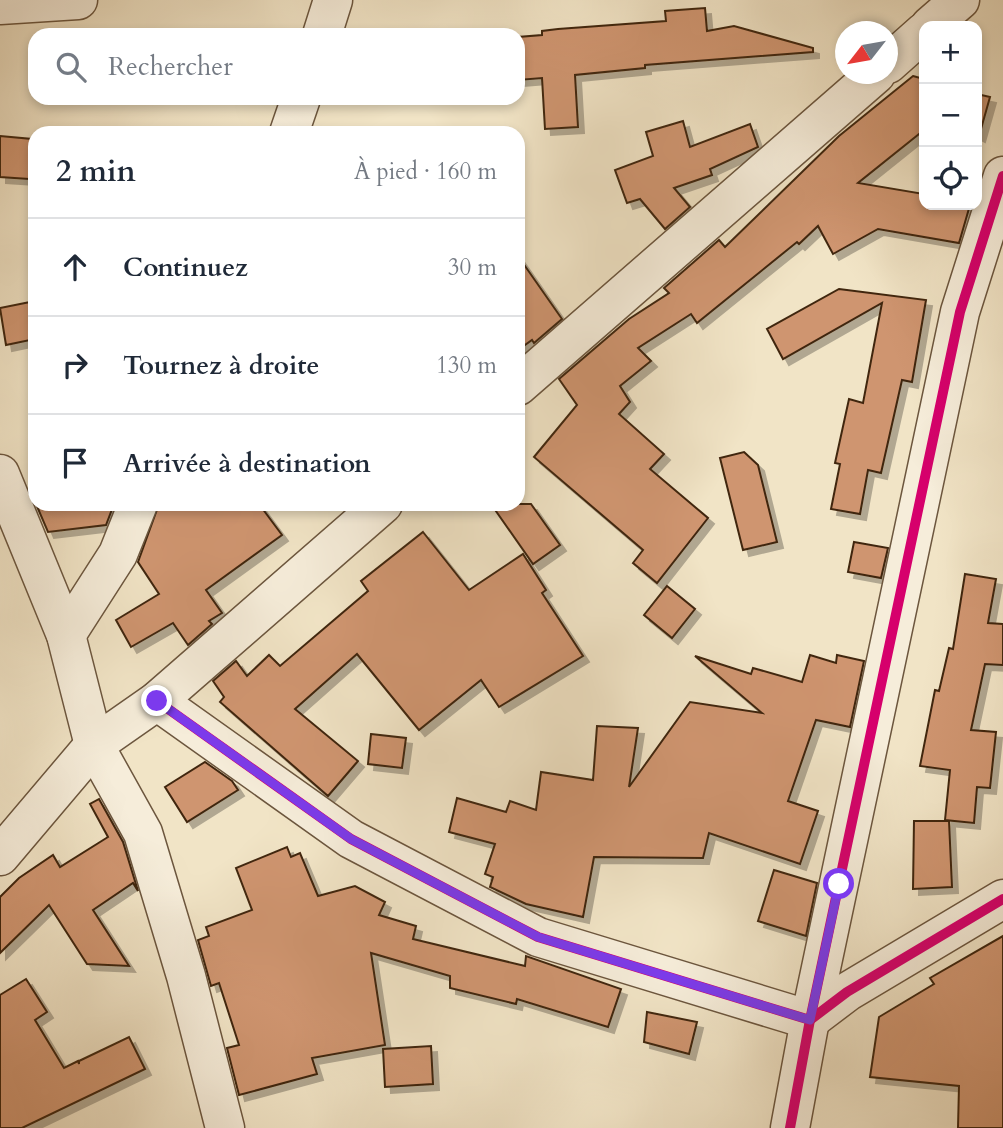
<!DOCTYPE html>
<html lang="fr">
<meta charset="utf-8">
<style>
:root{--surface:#fff;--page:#f6f6f7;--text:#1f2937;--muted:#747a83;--line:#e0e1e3}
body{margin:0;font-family:Cardo,serif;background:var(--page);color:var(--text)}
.controls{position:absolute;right:21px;top:21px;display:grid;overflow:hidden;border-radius:14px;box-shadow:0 4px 10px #0003}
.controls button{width:63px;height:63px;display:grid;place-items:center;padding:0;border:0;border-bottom:2px solid var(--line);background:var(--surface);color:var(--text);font:35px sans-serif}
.compass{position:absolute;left:835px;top:21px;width:63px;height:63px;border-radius:50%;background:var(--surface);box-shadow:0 4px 10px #0003;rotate:239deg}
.stop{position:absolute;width:21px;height:21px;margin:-16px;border:5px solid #7c3aed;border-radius:50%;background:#fff}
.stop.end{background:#7c3aed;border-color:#fff;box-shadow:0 2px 7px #0008}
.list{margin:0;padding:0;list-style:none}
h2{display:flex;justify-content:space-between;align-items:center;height:91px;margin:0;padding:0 28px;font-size:30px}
h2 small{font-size:23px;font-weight:400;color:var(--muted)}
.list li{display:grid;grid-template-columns:46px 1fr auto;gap:21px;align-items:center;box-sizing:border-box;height:98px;padding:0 28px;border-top:2px solid var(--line)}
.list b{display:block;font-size:26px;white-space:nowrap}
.list em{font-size:23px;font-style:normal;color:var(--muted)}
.icon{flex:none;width:38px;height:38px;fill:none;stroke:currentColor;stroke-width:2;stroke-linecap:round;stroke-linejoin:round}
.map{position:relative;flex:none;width:1003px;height:1128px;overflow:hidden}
.search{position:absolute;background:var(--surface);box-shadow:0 4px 10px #0003;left:28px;top:28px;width:497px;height:77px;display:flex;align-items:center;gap:18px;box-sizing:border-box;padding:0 24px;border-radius:21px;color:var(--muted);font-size:26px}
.panel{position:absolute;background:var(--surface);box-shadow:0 4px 10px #0003;left:28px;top:126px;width:497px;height:385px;border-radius:21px}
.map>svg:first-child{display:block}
.building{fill:#cf956f;stroke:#402611;stroke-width:2;filter:url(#shadow)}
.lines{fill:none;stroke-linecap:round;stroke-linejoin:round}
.minor-casing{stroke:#6c563e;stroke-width:41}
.minor{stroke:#f6edda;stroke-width:38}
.cycleway-casing{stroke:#f6edda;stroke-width:15}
.cycleway{stroke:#d6006c;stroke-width:10}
.route{stroke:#7c3aed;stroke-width:9}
</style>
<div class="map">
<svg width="1003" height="1128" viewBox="0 0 1003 1128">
<defs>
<filter id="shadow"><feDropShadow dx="6" dy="6" stdDeviation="0" flood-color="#0004"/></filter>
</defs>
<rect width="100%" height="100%" fill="#f1e4c6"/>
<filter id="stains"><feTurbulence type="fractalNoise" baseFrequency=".00286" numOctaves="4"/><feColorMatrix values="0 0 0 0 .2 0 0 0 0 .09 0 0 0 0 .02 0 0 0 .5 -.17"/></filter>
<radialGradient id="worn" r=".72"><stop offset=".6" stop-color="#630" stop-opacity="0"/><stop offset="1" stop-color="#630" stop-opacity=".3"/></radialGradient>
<!-- building -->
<g class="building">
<polygon points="705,8 707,31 734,26 813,48 813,52 645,65 645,68 575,75 578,127 545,129 542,78 518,80 518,37 542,35 542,31 558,29 666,21 665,11"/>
<polygon points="913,76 924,79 924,130 858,183 924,194 924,205 970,205 959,243 878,229 833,254 818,226 799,244 797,242 697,323 691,314 638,348 651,361 620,386 630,402 619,414 664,454 650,469 708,518 657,583 633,563 643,550 534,457 577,405 559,379 629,319 669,293 664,288 719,240 725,247 839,136"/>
<polygon points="977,94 990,97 979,136 977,135"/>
<polygon points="683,121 690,147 750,124 758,147 710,169 712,175 674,188 690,207 665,229 640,199 627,203 615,170 653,156 646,132"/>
<polygon points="0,136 32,139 29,179 0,177"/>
<polygon points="518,256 562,319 534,343 532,340 518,350"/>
<polygon points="839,289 926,300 912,382 902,380 881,473 868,470 860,514 831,509 840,464 835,463 849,399 863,403 882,303 783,359 767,329"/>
<polygon points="35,301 35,339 6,345 0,308"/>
<polygon points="744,452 758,465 777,542 743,550 720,458"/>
<polygon points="36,504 114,504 106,525 48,532"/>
<polygon points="159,504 259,504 282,535 206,590 222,613 209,621 212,624 188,645 173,623 131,647 116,620 159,594 138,562"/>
<polygon points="491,504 531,504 560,545 533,564"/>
<polygon points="423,532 469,590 523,554 546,590 542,593 583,656 499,707 481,680 419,730 357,654 295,709 358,761 328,796 220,702 224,697 213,681 236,661 247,676 269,655 280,666 368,591 361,581"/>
<polygon points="854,542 888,548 881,578 848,572"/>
<polygon points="965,574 996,579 988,623 1003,624 1003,665 985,664 971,730 996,732 990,788 977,787 974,823 945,820 950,770 920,766 935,690 939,691 949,648 953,649"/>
<polygon points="667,586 695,609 672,638 644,615"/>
<polygon points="810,655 836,663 837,655 864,661 850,727 816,720 788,801 818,811 800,864 709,833 703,858 594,857 583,917 526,904 490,887 493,877 485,874 495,844 449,832 457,798 506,812 510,801 536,810 541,772 593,780 597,726 638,728 629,787 690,702 762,713 695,656 751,674 753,668 802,682"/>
<polygon points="371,734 406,738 402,768 368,764"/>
<polygon points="205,762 232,781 238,790 187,822 165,787"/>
<polygon points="99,799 123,842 138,891 133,883 93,910 129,966 87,964 49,905 0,953 0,897 19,878 53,855 60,867 108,837 90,804"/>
<polygon points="914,821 949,821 952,887 913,889"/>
<polygon points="287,847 291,857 300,853 318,896 355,886 385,902 379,915 416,926 413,939 525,966 526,956 621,989 608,1027 517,999 516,1004 450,988 450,976 371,953 385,1045 312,1058 317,1074 239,1095 227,1048 239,1045 219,983 211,986 198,940 209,936 206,927 252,910 236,868"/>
<polygon points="774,870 817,883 806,936 758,921"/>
<polygon points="1003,936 1003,1128 958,1128 959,1086 870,1077 879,1017 934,984 930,978"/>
<polygon points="26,979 47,1012 35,1020 64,1068 78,1061 79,1064 79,1061 129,1037 145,1069 22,1128 0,1128 0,995"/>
<polygon points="647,1012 697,1022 689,1054 644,1042"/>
<polygon points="431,1046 433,1084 385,1087 383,1049"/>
</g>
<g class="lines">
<defs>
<g id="minor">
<polyline points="0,5 78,0"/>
<polyline points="930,26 960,0"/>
<polyline points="322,35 333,0"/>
<polyline points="888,64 924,32"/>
<polyline points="289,133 301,98"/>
<polyline points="518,386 876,74"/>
<polyline points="0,474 66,635 94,745 143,833 186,976 225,1128"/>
<polyline points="66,635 118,554 138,504"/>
<polyline points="157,701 351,839 538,937 810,1020 847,992 1003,899"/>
<polyline points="0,856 94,745 157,701 383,504"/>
<polyline points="790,1128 810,1020 960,312 1003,176"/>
</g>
</defs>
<!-- minor casing -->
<use href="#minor" class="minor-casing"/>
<!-- minor -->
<use href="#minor" class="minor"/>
<defs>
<g id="cycleway">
<polyline points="157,701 351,839 538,937 810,1020 847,992 1003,899"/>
<polyline points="790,1128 810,1020 960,312 1003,176"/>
</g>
</defs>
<!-- cycleway casing -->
<use href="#cycleway" class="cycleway-casing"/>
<!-- cycleway -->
<use href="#cycleway" class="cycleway"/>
</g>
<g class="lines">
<!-- route -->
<polyline class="route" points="157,701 351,839 538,937 810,1020 839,884"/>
</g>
<rect width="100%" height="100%" filter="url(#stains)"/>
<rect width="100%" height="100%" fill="url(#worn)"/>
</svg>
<div class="controls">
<button>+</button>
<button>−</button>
<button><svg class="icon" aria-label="locate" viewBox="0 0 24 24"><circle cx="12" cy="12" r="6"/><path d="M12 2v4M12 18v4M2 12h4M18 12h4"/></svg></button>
</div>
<svg class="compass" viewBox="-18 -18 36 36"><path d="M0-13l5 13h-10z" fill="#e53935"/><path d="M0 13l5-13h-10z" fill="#747a83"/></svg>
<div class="stop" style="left:839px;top:884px"></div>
<div class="stop end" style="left:157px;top:701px"></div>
<div class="search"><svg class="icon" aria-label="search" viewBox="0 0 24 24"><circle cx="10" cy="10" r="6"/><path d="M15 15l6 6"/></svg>Rechercher</div>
<section class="panel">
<h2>2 min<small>À pied · 160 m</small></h2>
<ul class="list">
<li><svg class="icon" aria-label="ahead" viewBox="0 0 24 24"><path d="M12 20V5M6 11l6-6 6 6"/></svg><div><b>Continuez</b></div><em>30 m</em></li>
<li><svg class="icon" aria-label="right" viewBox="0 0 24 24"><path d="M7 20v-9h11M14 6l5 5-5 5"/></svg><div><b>Tournez à droite</b></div><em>130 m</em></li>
<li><svg class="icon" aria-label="arrive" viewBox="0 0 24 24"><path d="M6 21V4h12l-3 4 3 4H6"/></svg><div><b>Arrivée à destination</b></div></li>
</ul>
</section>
</div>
